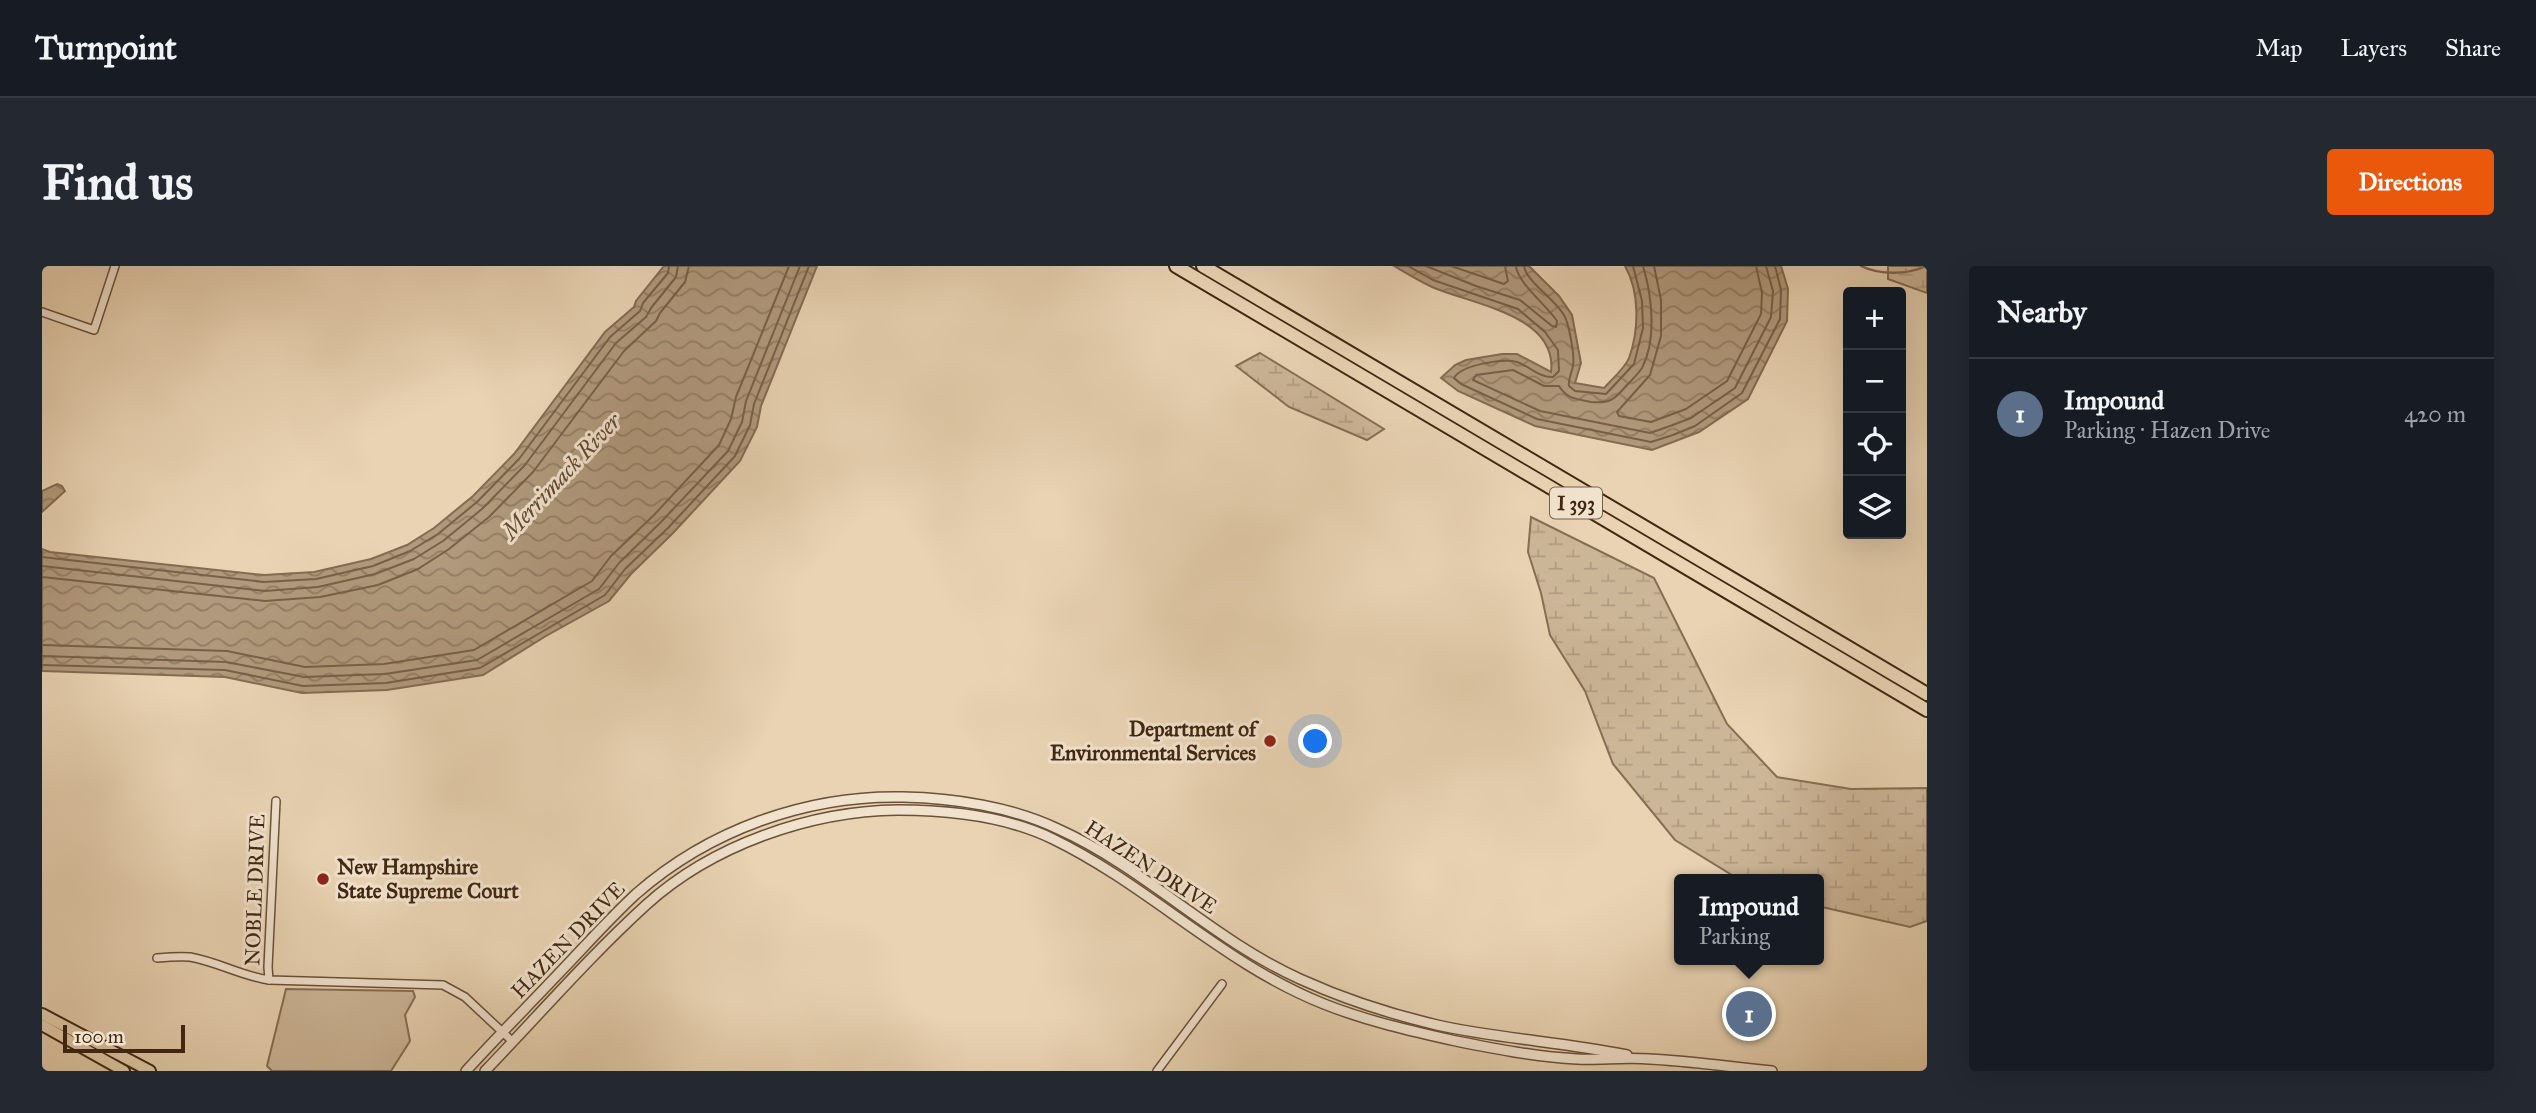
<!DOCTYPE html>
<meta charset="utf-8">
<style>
:root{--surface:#171b24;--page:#242831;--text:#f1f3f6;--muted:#9ea1a6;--line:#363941;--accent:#ea580c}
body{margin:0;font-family:"IM FELL Great Primer",serif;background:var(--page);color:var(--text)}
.controls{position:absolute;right:21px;top:21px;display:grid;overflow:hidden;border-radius:7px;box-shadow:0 7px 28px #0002}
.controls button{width:63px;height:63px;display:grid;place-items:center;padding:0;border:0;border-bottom:2px solid var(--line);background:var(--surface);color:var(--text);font:35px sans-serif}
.scale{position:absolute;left:21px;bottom:18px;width:122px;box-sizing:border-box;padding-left:7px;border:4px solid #412712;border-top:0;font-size:19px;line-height:24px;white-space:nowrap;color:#412712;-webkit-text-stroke:5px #f1e2ce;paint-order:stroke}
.you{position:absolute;left:1274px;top:476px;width:24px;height:24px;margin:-18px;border:5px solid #fff;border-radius:50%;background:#1a73e8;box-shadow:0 0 0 10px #1a73e833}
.badge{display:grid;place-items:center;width:46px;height:46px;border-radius:50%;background:var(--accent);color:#fff;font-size:23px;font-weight:700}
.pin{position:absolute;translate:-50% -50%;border:4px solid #fff;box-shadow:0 2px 7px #0006}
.popup{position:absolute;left:1632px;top:608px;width:150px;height:91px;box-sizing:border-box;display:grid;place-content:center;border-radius:7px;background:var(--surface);filter:drop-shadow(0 2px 5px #0005);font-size:23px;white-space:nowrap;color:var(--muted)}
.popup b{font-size:26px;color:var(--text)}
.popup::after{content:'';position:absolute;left:50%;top:100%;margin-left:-14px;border:14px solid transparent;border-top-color:var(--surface)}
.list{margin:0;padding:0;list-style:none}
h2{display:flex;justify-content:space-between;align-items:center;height:91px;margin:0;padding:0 28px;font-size:30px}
h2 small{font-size:23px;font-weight:400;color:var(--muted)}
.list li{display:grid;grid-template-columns:46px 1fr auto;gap:21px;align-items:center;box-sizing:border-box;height:112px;padding:0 28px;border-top:2px solid var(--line)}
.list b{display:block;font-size:26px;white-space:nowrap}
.list p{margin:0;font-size:23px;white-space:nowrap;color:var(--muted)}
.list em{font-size:23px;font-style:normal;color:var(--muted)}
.icon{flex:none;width:38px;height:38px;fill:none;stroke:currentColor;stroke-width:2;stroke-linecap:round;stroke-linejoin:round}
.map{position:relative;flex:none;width:1885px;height:805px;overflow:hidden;border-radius:7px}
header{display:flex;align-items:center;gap:42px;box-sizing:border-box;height:98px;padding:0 35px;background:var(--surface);border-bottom:2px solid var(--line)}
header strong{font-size:33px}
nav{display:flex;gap:38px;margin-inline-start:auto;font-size:24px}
.intro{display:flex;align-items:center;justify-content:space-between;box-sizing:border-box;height:168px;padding:0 42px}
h1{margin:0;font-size:49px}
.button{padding:18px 32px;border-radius:7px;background:var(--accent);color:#fff;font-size:24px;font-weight:700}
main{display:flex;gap:42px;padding:0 42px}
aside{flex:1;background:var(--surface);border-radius:7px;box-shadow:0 7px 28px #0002}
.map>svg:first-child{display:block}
.wetland{fill:url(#wetland-marsh);stroke:#866e55;stroke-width:2}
.pitch{fill:#ccb698;stroke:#866e55;stroke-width:2}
.water{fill:url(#water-waves);stroke:#846b52;stroke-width:2}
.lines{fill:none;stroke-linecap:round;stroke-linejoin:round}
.shore{stroke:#786047;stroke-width:2}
.stream{stroke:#846b52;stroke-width:2.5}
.minor-casing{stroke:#6b523a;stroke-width:10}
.tertiary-casing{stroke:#6b523a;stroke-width:12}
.primary-casing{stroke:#412712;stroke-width:14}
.motorway-casing{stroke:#412712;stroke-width:16}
.minor{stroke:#f1e2ce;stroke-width:7}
.tertiary{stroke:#f1e2ce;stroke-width:9}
.primary{stroke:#e9d3b3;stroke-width:10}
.motorway{stroke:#e9d3b3;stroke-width:12}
.poi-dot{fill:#8f2418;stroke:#f1e2ce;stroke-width:2.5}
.labels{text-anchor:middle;stroke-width:6;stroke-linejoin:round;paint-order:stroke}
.shield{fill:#f1e2ce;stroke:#765f4a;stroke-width:2}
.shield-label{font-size:19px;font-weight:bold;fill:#412712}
.poi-label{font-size:21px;font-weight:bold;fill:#412712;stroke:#f1e2ce;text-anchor:end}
.street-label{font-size:21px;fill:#412712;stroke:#f1e2ce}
.water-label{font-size:23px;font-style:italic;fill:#624932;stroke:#f1e2ce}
</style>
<header>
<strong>Turnpoint</strong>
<nav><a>Map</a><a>Layers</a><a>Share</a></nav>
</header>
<div class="intro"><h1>Find us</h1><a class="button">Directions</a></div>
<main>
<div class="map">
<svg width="1885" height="805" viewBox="0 0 1885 805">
<defs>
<pattern id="wetland-marsh" width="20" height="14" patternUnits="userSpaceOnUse" patternTransform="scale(1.75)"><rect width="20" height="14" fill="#ccb698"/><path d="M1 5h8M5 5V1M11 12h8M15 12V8" fill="none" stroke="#b09c82"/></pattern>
<pattern id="water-waves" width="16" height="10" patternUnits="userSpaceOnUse" patternTransform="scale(1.75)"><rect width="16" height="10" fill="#b0997c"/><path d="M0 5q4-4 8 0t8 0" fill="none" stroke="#917d64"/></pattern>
</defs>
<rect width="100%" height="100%" fill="#e9d3b3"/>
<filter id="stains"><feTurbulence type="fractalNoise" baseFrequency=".00286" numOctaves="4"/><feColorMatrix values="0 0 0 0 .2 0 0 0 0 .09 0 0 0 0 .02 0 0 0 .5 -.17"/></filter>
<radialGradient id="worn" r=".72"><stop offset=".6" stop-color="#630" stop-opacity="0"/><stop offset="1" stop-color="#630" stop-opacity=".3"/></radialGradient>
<!-- wetland -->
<g class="wetland">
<polygon points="1846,0 1885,0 1885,27 1846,13"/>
<polygon points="1218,87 1342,163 1325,174 1247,141 1194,100"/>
<polygon points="1489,251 1612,312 1685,458 1735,511 1809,523 1885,522 1885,655 1868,661 1780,641 1777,640 1777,613 1702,613 1690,609 1633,574 1571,498 1543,425 1508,369 1499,327 1486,286"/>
</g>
<!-- pitch -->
<polygon class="pitch" points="244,723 371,725 373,731 363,749 368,775 349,805 230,805 225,800"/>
<!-- water -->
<g class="water">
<polygon points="622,0 775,0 719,140 715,161 698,195 631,267 589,308 567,335 504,370 441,409 345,424 260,427 183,411 0,405 0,283 8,286 222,309 272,306 329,293 365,279 392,262 431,230 472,188 563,66 592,41 594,35"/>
<path d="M 1352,0 L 1487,0 L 1517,30 L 1530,49 L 1539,97 L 1533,117 L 1562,122 C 1570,113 1583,102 1587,92 C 1597,65 1598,26 1583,0 L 1739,0 L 1746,23 L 1745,55 L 1706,133 L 1657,166 L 1610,184 L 1493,160 L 1416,125 L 1399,112 L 1413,99 L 1424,94 L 1460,88 L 1475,88 L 1509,106 C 1516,49 1429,38 1390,21 C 1377,15 1364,7 1352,0 Z"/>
<polygon points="15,218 20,220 23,225 0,246 0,225"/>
</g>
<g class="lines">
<!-- shore -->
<g class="shore">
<path d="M 1366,0 L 1391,14 L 1476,43 L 1503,66 L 1516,84 L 1517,105 L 1511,111 C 1498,112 1487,100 1475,96 C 1461,92 1419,99 1412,112 L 1419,118 L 1495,153 L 1609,176 L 1631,169 L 1653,160 L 1700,127 L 1738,53 L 1739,24 L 1733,0"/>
<path d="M 1384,0 L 1434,20 L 1478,34 L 1510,60 L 1514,61 L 1515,55 C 1505,40 1475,16 1474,0"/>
<polyline points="1409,0 1462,18 1466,15 1463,0"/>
<path d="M 1482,0 C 1484,16 1515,34 1523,51 C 1527,59 1533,91 1531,99 C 1530,107 1526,112 1527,120 L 1533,125 L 1564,128 L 1592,98 L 1601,62 L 1600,35 L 1591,0"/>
<path d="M 1601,0 C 1610,30 1615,74 1600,102 C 1596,108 1590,114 1585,119 C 1573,133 1568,138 1549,136 C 1534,133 1525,133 1517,120 L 1502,120 L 1471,104 L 1434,109 L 1431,114 L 1498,145 L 1608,167 L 1628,160 L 1649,152 L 1693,122 L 1729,51 L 1731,25 L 1724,0"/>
<polyline points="1612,0 1619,34 1619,70 1608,109 1575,146 1577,150 1609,156 1644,143 1685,115 1719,48 1720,27 1714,0"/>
<polyline points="0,291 222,316 274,313 331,300 368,285 396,268 435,236 477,193 568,71 598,45 601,37 626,7 627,0"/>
<polyline points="0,300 223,325 276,321 333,308 372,293 401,275 440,243 483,199 574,77 604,51 609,42 634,11 636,0"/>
<polyline points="0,311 223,335 278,331 336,319 376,303 407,283 447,251 491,206 582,85 614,55 618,47 643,16 647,0"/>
<polyline points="0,379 185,385 263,401 342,398 432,384 550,315 569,290 612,249 677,179 689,153 694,131 747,0"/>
<polyline points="0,390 184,396 262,411 343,408 435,394 557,323 577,297 619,256 686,185 700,156 704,135 758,0"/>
<polyline points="0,399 183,404 261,420 344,417 438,402 563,329 583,303 626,262 693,190 708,159 712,138 767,0"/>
</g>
<!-- stream -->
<path class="stream" d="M 1819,0 C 1837,9 1866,9 1884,0"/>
<defs>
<g id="minor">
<polyline points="0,46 52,64 73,0"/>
<path d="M 115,692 C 126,691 138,690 148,691 C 176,696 200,710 227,714 L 401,719 L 423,731 L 470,775"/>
<polyline points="227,714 226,701 234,535"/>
<polyline points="1115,805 1180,718"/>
</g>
<g id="tertiary">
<path d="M 424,805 C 455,771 488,738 520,704 C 544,679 568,652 594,628 C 667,564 764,529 861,531 C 912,532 970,541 1016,563 C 1103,602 1171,674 1258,713 C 1302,733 1348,748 1395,759 C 1458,773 1522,776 1585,789"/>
<path d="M 443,805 C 496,750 547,691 604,639 C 670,579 768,545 856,544 C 907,544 964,550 1011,573 C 1106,619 1183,699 1282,738 C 1325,755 1369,765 1414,775 C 1454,783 1495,791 1535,793 C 1559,794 1584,791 1608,793 C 1648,795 1689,801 1730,805"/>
</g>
<g id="primary">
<polyline points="0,748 108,805"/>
<polyline points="0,759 82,805"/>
</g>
<g id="motorway">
<polyline points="1134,0 1885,444"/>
<polyline points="1161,0 1885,428"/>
</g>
</defs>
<!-- minor casing -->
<use href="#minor" class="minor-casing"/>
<!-- tertiary casing -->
<use href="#tertiary" class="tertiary-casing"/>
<!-- primary casing -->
<use href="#primary" class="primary-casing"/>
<!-- motorway casing -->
<use href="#motorway" class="motorway-casing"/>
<!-- minor -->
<use href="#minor" class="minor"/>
<!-- tertiary -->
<use href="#tertiary" class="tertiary"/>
<!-- primary -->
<use href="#primary" class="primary"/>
<!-- motorway -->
<use href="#motorway" class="motorway"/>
</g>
<!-- markers -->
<g class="poi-dot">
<circle cx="1228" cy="475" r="7"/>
<circle cx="281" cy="613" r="7"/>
</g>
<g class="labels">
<!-- shield labels -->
<rect class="shield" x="1508" y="221.5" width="52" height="31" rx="5"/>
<g class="shield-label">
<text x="1534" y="244">I 393</text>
</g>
<!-- poi labels -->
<g class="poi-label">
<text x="1214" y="470">Department of<tspan x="1214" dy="24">Environmental Services</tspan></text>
<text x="295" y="608" text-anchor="start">New Hampshire<tspan x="295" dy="24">State Supreme Court</tspan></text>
</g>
<!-- street labels -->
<g class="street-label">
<text transform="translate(1109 601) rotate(33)" y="7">HAZEN DRIVE</text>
<text transform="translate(213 624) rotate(-88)" y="7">NOBLE DRIVE</text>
<text transform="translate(526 674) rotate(-46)" y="7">HAZEN DRIVE</text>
</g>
<!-- water labels -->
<g class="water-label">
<text transform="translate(519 210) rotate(-47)" y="8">Merrimack River</text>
</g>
</g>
<rect width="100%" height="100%" filter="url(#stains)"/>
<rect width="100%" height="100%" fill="url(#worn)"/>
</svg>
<div class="controls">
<button>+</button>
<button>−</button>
<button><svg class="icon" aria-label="locate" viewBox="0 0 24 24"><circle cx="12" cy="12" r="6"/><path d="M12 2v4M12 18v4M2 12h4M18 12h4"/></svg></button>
<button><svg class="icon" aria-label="layers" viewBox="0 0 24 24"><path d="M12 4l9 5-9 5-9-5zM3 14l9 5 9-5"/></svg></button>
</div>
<div class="scale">100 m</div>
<div class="you"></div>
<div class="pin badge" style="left:1707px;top:748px;background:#5c6f8a">1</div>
<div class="popup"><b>Impound</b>Parking</div>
</div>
<aside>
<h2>Nearby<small></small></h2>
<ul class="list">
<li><span class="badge" style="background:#5c6f8a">1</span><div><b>Impound</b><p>Parking · Hazen Drive</p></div><em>420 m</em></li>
</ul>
</aside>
</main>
